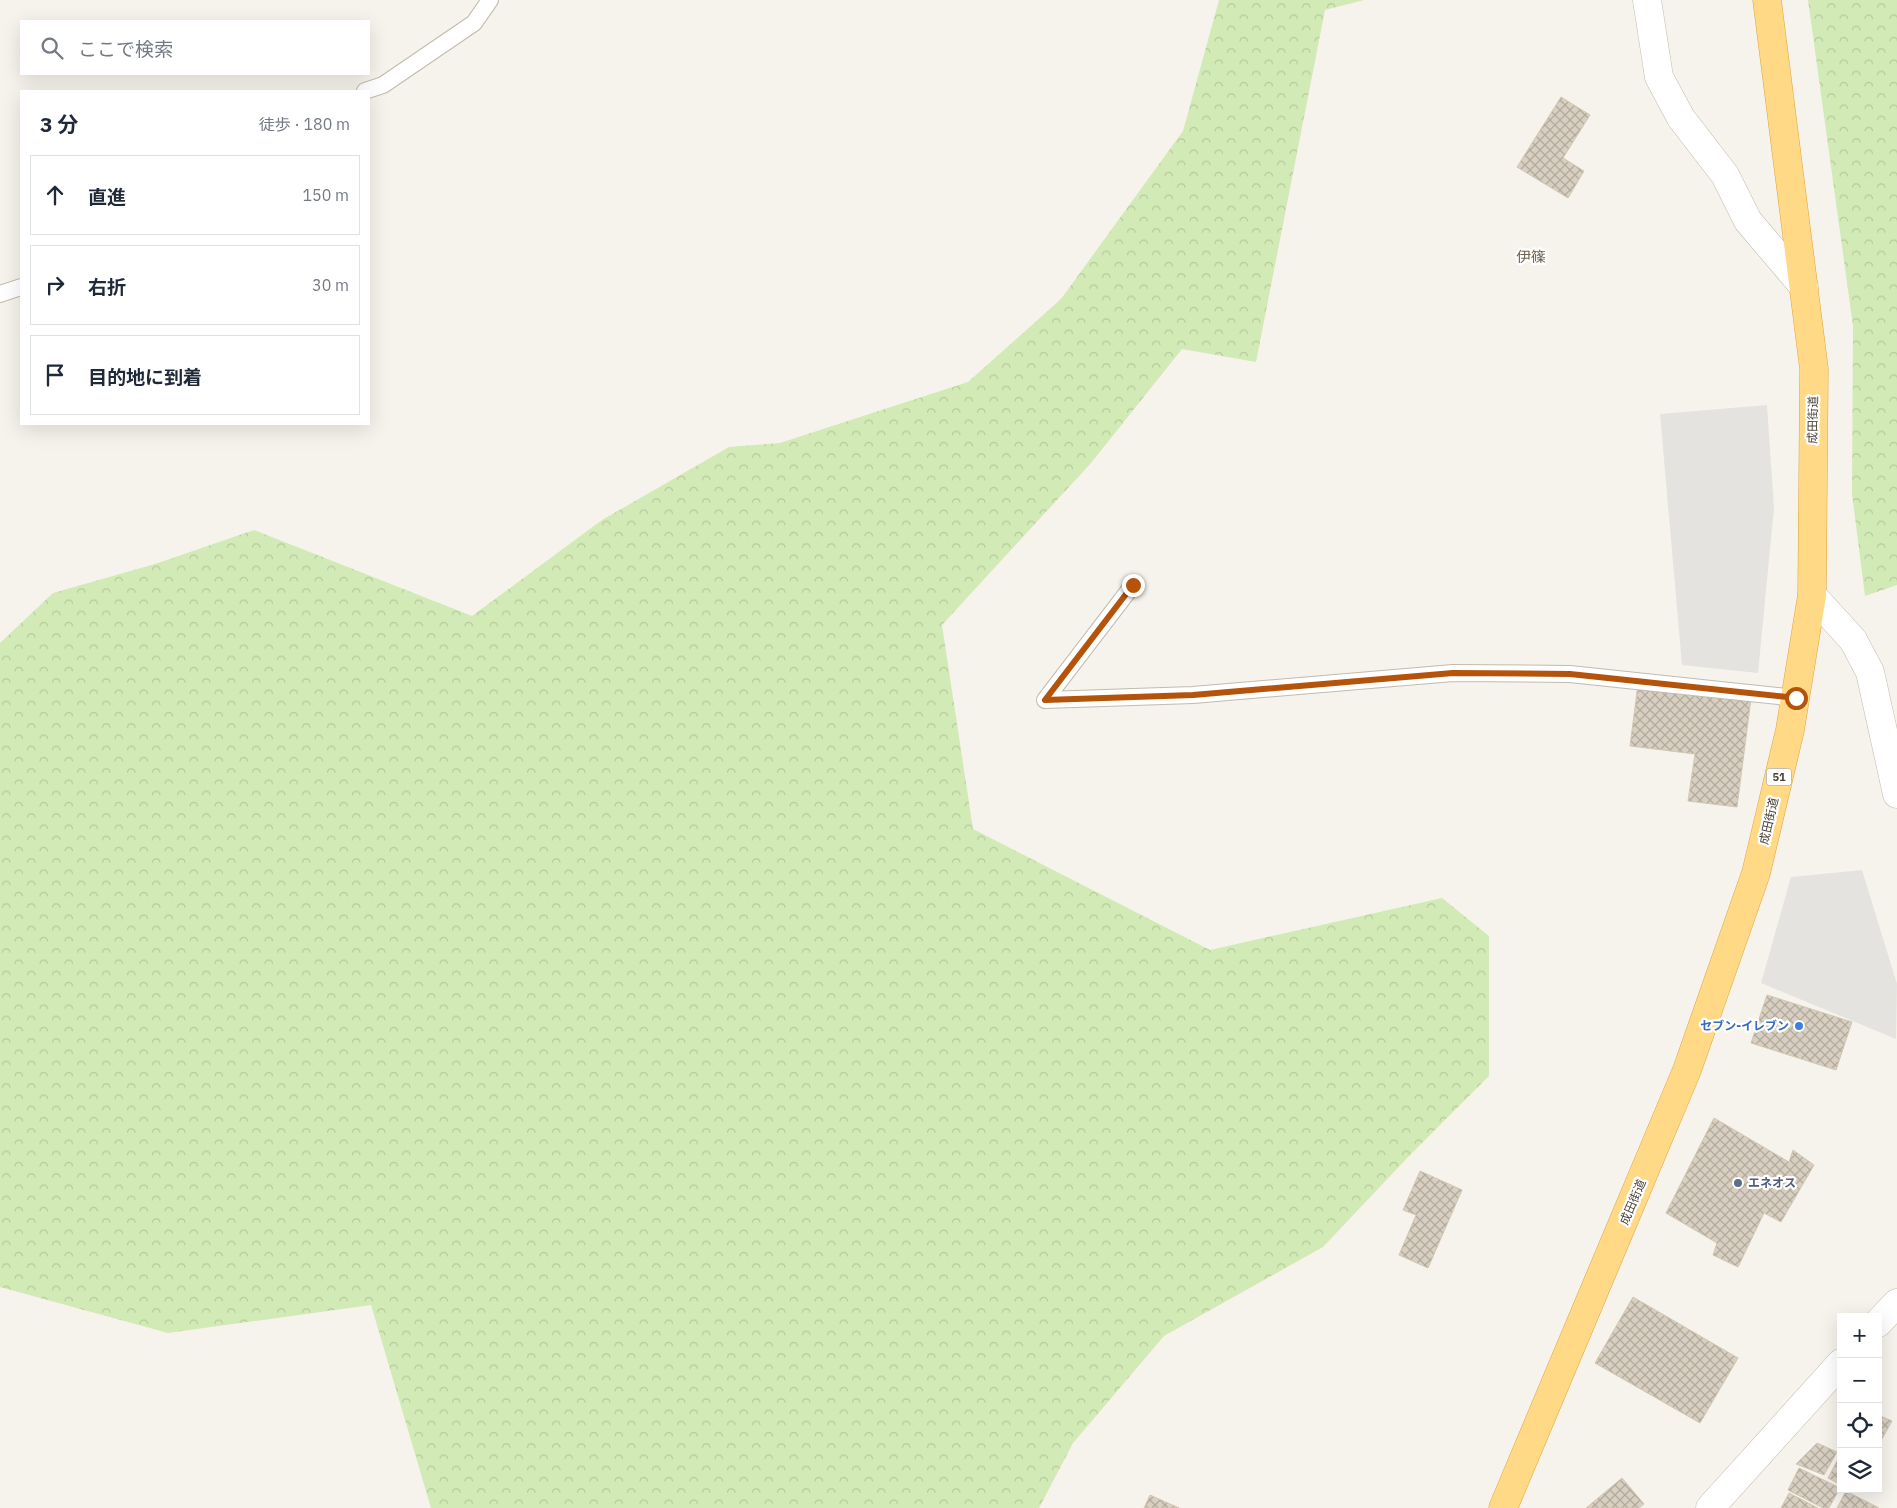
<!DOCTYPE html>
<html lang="ja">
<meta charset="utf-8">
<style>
:root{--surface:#fff;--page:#f2f2f3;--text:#1f2937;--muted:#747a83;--line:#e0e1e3}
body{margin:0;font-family:"IBM Plex Sans","Noto Sans JP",sans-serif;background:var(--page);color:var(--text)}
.controls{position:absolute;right:15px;bottom:15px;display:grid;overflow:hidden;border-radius:0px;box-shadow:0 5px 20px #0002}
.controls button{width:45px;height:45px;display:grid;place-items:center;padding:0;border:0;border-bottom:1px solid var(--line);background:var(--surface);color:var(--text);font:25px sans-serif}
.stop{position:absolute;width:15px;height:15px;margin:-11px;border:4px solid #b45309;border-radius:50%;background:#fff}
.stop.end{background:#b45309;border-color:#fff;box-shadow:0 1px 5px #0008}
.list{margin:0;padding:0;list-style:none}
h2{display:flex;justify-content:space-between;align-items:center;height:65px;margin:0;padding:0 20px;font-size:21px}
h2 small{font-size:16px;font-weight:400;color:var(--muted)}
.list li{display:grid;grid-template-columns:32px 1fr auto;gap:15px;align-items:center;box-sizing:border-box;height:80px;margin:0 10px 10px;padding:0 10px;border:1px solid var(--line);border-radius:0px}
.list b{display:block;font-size:19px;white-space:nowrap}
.list em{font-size:16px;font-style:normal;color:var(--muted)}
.icon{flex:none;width:28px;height:28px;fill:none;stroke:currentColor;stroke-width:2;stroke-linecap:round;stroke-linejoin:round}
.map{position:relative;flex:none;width:1897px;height:1508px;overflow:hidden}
.search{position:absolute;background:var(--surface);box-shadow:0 5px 20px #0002;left:20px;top:20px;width:350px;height:55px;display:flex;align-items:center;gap:12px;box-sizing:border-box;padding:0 18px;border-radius:0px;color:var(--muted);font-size:19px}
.panel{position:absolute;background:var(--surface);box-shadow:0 5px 20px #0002;left:20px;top:90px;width:350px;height:335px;border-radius:0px}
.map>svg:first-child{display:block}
.forest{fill:url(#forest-crowns)}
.parking{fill:#e5e3e0}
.building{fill:url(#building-cross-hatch);stroke:#d3c7b4}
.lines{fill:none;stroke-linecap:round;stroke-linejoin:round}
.service-casing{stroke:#c2bbae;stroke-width:18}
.minor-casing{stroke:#c2bbae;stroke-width:29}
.tertiary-casing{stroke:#c2bbae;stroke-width:29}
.trunk-casing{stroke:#e0a43c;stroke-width:29}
.service{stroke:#fff;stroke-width:16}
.minor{stroke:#fff;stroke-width:28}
.tertiary{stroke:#fff;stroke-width:28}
.trunk{stroke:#ffd985;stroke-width:28}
.route{stroke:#b45309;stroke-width:6}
.shop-dot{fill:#3f7fe0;stroke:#fff;stroke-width:2}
.service-dot{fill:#5c6f8a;stroke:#fff;stroke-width:2}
.labels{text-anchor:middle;stroke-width:4.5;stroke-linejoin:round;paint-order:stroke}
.shield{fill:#fff;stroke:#817c74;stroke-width:1}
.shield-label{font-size:11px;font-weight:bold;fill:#4b4439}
.street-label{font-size:12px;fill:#4b4439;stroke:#fff}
.shop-label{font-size:12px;font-weight:bold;fill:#366cbe;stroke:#fff;text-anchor:end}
.service-label{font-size:12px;font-weight:bold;fill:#4e5e75;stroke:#fff;text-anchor:start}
.quarter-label{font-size:15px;fill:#6e6250;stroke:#fff}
</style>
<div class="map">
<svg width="1897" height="1508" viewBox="0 0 1897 1508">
<defs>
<pattern id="forest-crowns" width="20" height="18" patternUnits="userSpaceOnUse" patternTransform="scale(1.25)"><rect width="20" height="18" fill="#d2eab5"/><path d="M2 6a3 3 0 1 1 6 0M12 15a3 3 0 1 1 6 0" fill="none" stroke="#b6ca9c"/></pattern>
<pattern id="building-cross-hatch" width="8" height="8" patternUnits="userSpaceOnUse" patternTransform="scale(1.25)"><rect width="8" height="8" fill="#d8cfc1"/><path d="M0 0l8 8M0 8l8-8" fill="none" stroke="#b1aa9e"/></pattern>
</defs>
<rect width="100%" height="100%" fill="#f6f3ec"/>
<!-- forest -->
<g class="forest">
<polygon points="1219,0 1364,0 1325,10 1256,362 1182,349 1091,463 942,625 973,829 1210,950 1442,898 1489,936 1489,1076 1411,1154 1323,1247 1164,1336 1073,1443 1039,1508 431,1508 371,1305 168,1333 0,1287 0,643 53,593 155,564 254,530 472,616 602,520 729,447 780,443 968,382 1061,299 1183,131"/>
<polygon points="1808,0 1897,0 1897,585 1865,596 1852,494 1853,326"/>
</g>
<!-- parking -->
<g class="parking">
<polygon points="1767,405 1774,508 1758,673 1682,665 1660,414"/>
<polygon points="1862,870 1897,984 1896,1039 1761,983 1791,877"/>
</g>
<!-- building -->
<g class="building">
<polygon points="1561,97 1590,115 1563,158 1584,171 1568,198 1517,167"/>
<polygon points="1638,684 1751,699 1737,807 1688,801 1695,754 1630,746"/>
<polygon points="1767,995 1852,1022 1836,1070 1751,1043"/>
<polygon points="1714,1118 1789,1162 1793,1150 1814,1165 1781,1222 1764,1213 1738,1267 1713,1255 1717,1243 1666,1213"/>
<polygon points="1420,1171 1462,1190 1428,1268 1399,1255 1416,1215 1403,1210"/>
<polygon points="1633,1297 1738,1358 1700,1423 1595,1363"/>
<polygon points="1878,1415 1892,1421 1878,1446"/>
<polygon points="1817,1443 1837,1452 1824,1475 1796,1464"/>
<polygon points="1838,1459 1841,1460 1841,1485 1828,1478"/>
<polygon points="1799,1468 1840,1488 1829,1508 1823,1508 1788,1490"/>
<polygon points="1622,1478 1644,1504 1639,1508 1586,1508"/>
<polygon points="1846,1491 1879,1508 1837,1508"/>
<polygon points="1789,1493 1818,1508 1781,1508"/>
<polygon points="1150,1495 1179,1508 1144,1508"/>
</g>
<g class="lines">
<defs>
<g id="service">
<polyline points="365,91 383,85 474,23 490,0"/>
<polyline points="0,294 21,287"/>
<polyline points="1133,585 1045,700 1193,695 1453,673 1570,674 1796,698"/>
</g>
<g id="minor">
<polyline points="1647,0 1659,77 1681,118 1725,175 1748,221 1804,287"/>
<polyline points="1878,1323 1897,1303"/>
<polyline points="1710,1508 1841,1363"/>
</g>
<polyline id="tertiary" points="1812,595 1853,640 1870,672 1897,794"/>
<polyline id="trunk" points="1503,1508 1687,1070 1756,873 1790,730 1812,595 1814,369 1767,0"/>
</defs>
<!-- service casing -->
<use href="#service" class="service-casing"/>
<!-- minor casing -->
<use href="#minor" class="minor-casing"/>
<!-- tertiary casing -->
<use href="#tertiary" class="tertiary-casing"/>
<!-- trunk casing -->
<use href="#trunk" class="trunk-casing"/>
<!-- service -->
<use href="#service" class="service"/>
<!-- minor -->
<use href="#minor" class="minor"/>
<!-- tertiary -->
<use href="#tertiary" class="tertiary"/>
<!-- trunk -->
<use href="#trunk" class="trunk"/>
</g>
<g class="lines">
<!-- route -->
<polyline class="route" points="1133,585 1045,700 1193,695 1453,673 1570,674 1796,698"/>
</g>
<!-- markers -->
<circle class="shop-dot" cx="1799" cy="1026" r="5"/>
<circle class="service-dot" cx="1738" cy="1183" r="5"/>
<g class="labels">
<!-- shield labels -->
<rect class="shield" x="1766.5" y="768.5" width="25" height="17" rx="4"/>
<g class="shield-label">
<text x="1779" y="781">51</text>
</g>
<!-- street labels -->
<g class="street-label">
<text transform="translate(1813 420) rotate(-89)" y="4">成田街道</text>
<text transform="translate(1769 821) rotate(-77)" y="4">成田街道</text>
<text transform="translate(1633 1202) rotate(-67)" y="4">成田街道</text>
</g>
<!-- shop labels -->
<g class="shop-label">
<text x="1789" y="1030">セブン-イレブン</text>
</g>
<!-- service labels -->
<g class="service-label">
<text x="1748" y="1187">エネオス</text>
</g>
<!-- quarter labels -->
<g class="quarter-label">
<text x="1531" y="262">伊篠</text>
</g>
</g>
</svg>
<div class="controls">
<button>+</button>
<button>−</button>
<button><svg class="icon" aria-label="locate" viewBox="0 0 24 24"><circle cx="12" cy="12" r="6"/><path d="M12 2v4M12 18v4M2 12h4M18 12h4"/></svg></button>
<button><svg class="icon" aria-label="layers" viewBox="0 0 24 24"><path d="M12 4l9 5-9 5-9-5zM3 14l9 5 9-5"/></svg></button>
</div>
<div class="stop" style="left:1796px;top:698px"></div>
<div class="stop end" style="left:1133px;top:585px"></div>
<div class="search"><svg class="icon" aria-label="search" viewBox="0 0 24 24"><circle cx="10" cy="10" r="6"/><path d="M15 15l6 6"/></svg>ここで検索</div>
<section class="panel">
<h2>3 分<small>徒歩 · 180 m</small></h2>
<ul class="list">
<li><svg class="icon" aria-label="ahead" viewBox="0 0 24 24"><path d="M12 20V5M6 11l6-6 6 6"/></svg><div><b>直進</b></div><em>150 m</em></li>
<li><svg class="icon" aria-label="right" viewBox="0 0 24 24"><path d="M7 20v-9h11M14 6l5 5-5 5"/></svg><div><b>右折</b></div><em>30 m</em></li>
<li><svg class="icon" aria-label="arrive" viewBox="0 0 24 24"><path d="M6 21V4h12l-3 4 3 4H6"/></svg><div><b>目的地に到着</b></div></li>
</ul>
</section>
</div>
